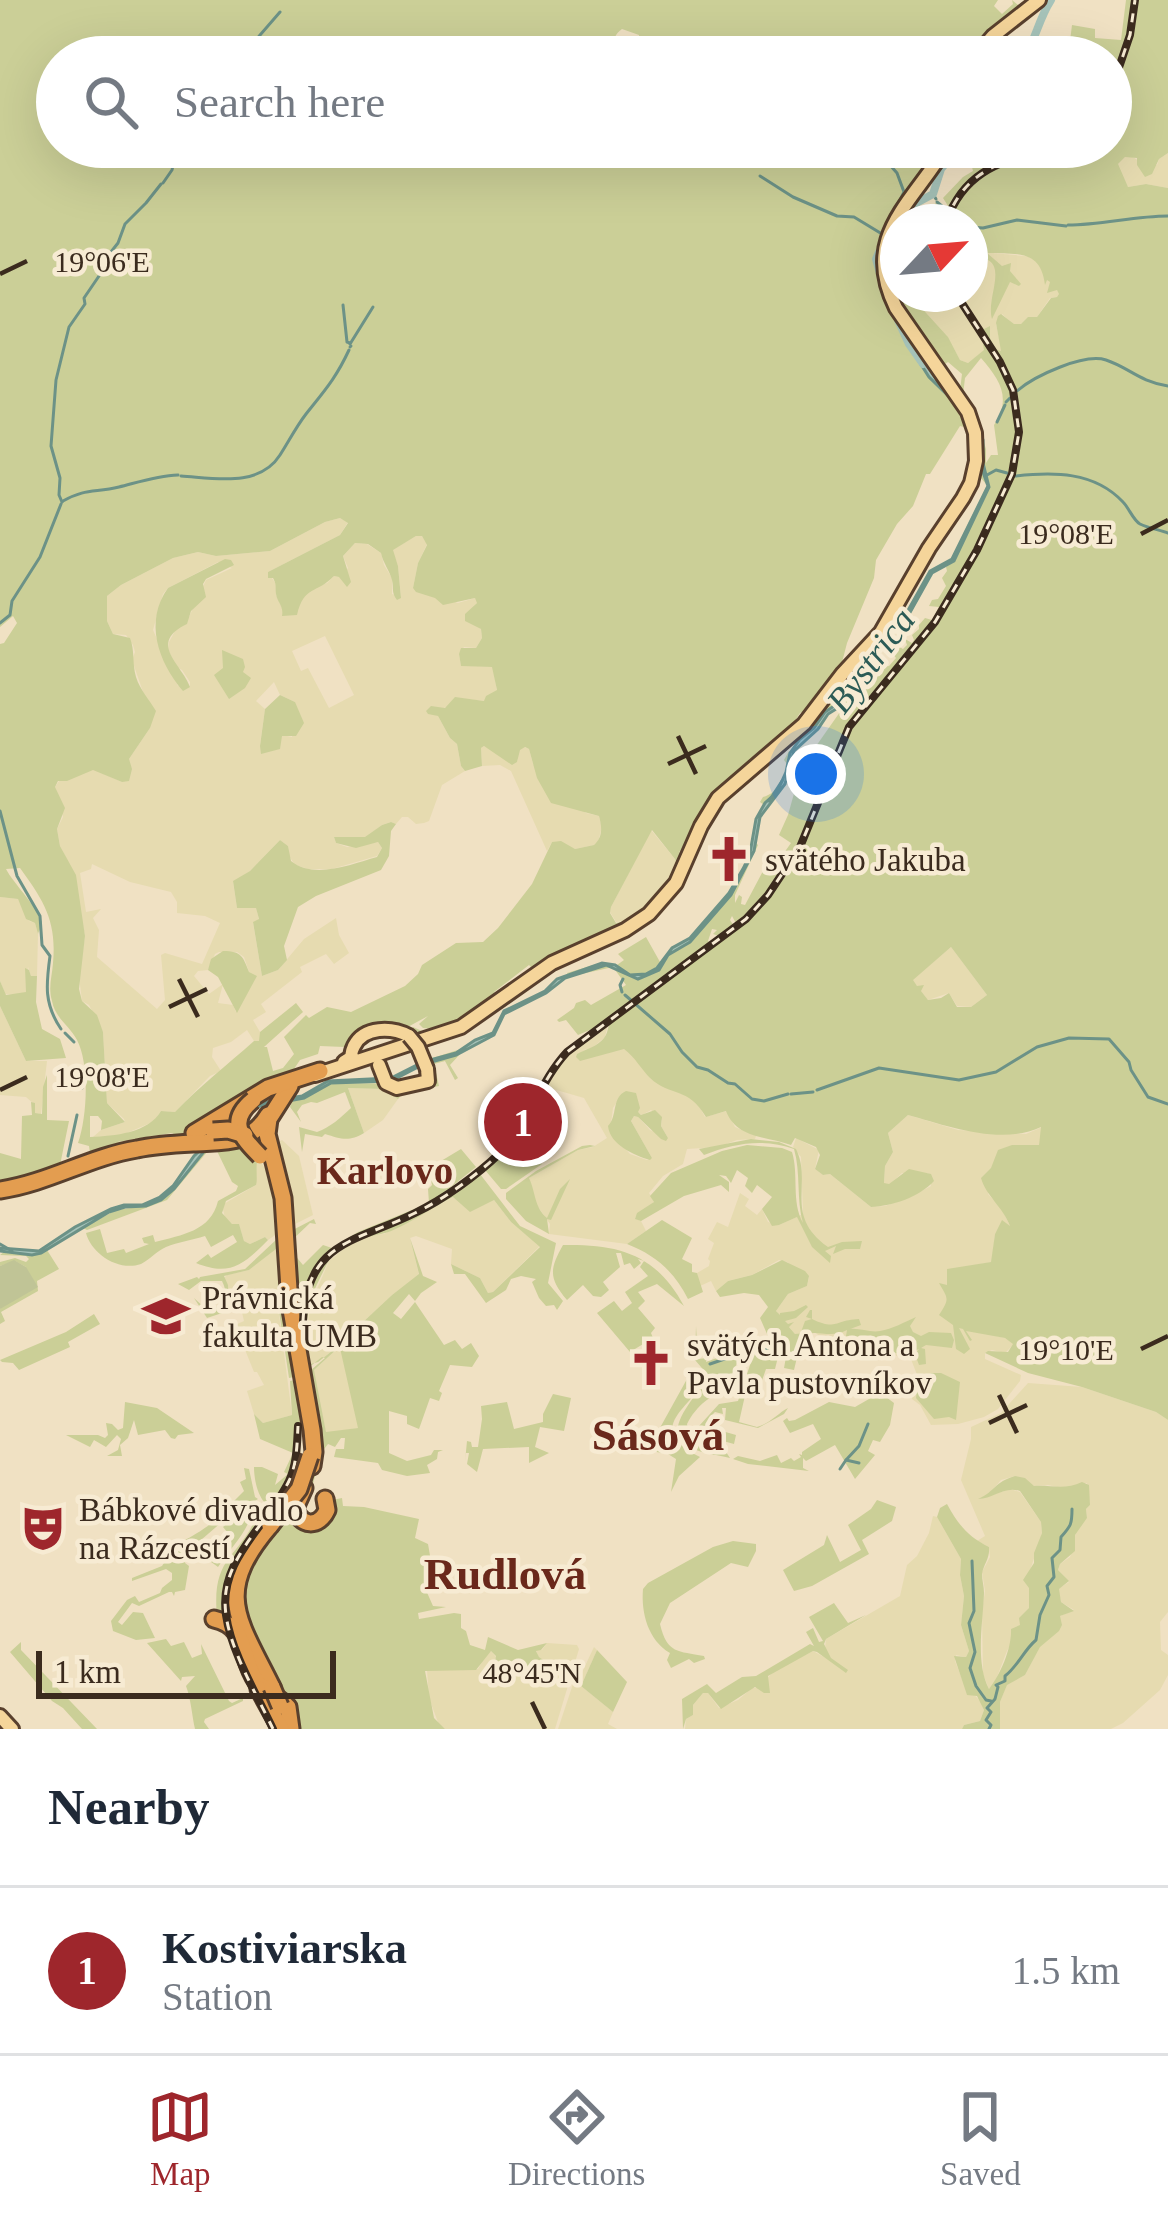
<!DOCTYPE html>
<meta charset="utf-8">
<style>
:root{--surface:#fff;--page:#f6f6f7;--text:#1f2937;--muted:#747a83;--line:#e0e1e3;--accent:#9e262c}
body{margin:0;font-family:"Times New Roman",serif;background:var(--page);color:var(--text)}
.compass{position:absolute;left:880px;top:204px;width:108px;height:108px;border-radius:50%;background:var(--surface);box-shadow:0 12px 48px #0002;rotate:64deg}
.scale{position:absolute;left:36px;bottom:30px;width:300px;box-sizing:border-box;padding-left:12px;border:6px solid #3b2b1e;border-top:0;font-size:33px;line-height:42px;white-space:nowrap;color:#3b2b1e;-webkit-text-stroke:9px #f7ebd3;paint-order:stroke}
.you{position:absolute;left:816px;top:774px;width:42px;height:42px;margin:-30px;border:9px solid #fff;border-radius:50%;background:#1a73e8;box-shadow:0 0 0 18px #1a73e833}
.badge{display:grid;place-items:center;width:78px;height:78px;border-radius:50%;background:var(--accent);color:#fff;font-size:39px;font-weight:700}
.pin{position:absolute;translate:-50% -50%;border:6px solid #fff;box-shadow:0 3px 12px #0006}
.list{margin:0;padding:0;list-style:none}
h2{display:flex;justify-content:space-between;align-items:center;height:156px;margin:0;padding:0 48px;font-size:51px}
h2 small{font-size:39px;font-weight:400;color:var(--muted)}
.list li{display:grid;grid-template-columns:78px 1fr auto;gap:36px;align-items:center;box-sizing:border-box;height:168px;padding:0 48px;border-top:3px solid var(--line)}
.list b{display:block;font-size:45px;white-space:nowrap}
.list p{margin:0;font-size:39px;white-space:nowrap;color:var(--muted)}
.list em{font-size:39px;font-style:normal;color:var(--muted)}
.icon{flex:none;width:66px;height:66px;fill:none;stroke:currentColor;stroke-width:2;stroke-linecap:round;stroke-linejoin:round}
.map{position:relative;flex:none;width:1168px;height:1729px;overflow:hidden}
.search{position:absolute;background:var(--surface);box-shadow:0 12px 48px #0002;left:36px;right:36px;top:36px;height:132px;display:flex;align-items:center;gap:30px;box-sizing:border-box;padding:0 42px;border-radius:66px;color:var(--muted);font-size:45px}
.sheet{height:324px;background:var(--surface)}
nav{display:flex;justify-content:space-around;align-items:center;box-sizing:border-box;height:168px;border-top:3px solid var(--line);background:var(--surface);font-size:33px;color:var(--muted)}
nav a{display:grid;justify-items:center;gap:6px}
nav .on{color:var(--accent)}
.map>svg:first-child{display:block}
.farmland{fill:#e6dbb0;fill-rule:evenodd}
.green{fill:#cbcf97;fill-rule:evenodd}
.cemetery{fill:#c0c496}
.water{fill:#a6c3b9;stroke:#6c9287;stroke-width:3}
.lines{fill:none;stroke-linecap:round;stroke-linejoin:round}
.stream{stroke:#6c9287;stroke-width:3}
.river{stroke:#a6c3b9;stroke-width:8}
.major-casing{stroke:#59402d;stroke-width:18}
.highway-casing{stroke:#59402d;stroke-width:21}
.major{stroke:#f5d59a;stroke-width:12}
.highway{stroke:#e39d50;stroke-width:15}
.rail-casing{stroke:#3b2b1e;stroke-width:8}
.rail{stroke:#f7ebd3;stroke-width:3;stroke-dasharray:9;stroke-linecap:butt}
.major-bridge-casing{stroke:#59402d;stroke-width:18;stroke-linecap:butt}
.highway-bridge-casing{stroke:#59402d;stroke-width:21;stroke-linecap:butt}
.major-bridge{stroke:#f5d59a;stroke-width:12}
.highway-bridge{stroke:#e39d50;stroke-width:15}
.ticks{fill:none;stroke:#3b2b1e;stroke-width:4.5}
.labels{text-anchor:middle;stroke-width:9;stroke-linejoin:round;paint-order:stroke}
.poi-label{font-size:33px;fill:#3b2b1e;stroke:#f7ebd3;text-anchor:start}
.water-label{font-size:36px;font-style:italic;fill:#2c5b56;stroke:#f7ebd3}
.quarter-label{font-size:39px;font-weight:bold;fill:#6a281b;stroke:#f7ebd3}
.district-label{font-size:45px;font-weight:bold;fill:#6a281b;stroke:#f7ebd3}
.ticks-label{font-size:30px;text-anchor:middle;fill:#3b2b1e;stroke:#f7ebd3;stroke-width:9;stroke-linejoin:round;paint-order:stroke}
</style>
<div class="map">
<svg width="1168" height="1729" viewBox="0 0 1168 1729">
<rect width="100%" height="100%" fill="#f0e1c3"/>
<!-- farmland -->
<g class="farmland">
<polygon points="1168,153 1168,188 1146,184 1128,187 1118,169 1118,164 1125,157 1131,156 1139,161 1157,165 1159,159"/>
<polygon points="970,251 1025,256 1035,259 1060,294 1057,297 1050,298 1037,317 1021,324 1013,324 1002,314 996,324 1002,352 985,350 968,363 960,360 947,336 918,304 941,294 952,294 968,317 972,316 961,294 970,294"/>
<path d="M 340,518 L 348,522 L 340,535 L 268,572 L 278,587 L 276,595 L 283,610 L 301,600 L 310,589 L 327,583 L 334,576 L 339,577 L 348,568 L 343,556 L 355,543 L 367,544 L 381,553 L 384,565 L 392,578 L 392,594 L 401,597 L 398,566 L 392,550 L 416,536 L 422,536 L 427,544 L 418,563 L 413,588 L 458,603 L 475,598 L 478,602 L 474,606 L 476,625 L 481,629 L 482,638 L 476,648 L 464,647 L 459,654 L 461,665 L 493,667 L 497,691 L 485,701 L 455,698 L 449,706 L 431,713 L 438,716 L 450,738 L 457,744 L 461,766 L 465,771 L 442,785 L 429,821 L 424,823 L 416,824 L 408,817 L 402,817 L 396,824 L 391,822 L 382,825 L 366,837 L 334,837 L 336,843 L 347,847 L 378,842 L 382,848 L 377,856 L 332,869 L 308,869 L 295,865 L 289,856 L 288,846 L 280,840 L 250,871 L 233,882 L 237,908 L 256,907 L 259,920 L 253,923 L 262,976 L 278,970 L 304,939 L 336,918 L 339,935 L 349,953 L 334,964 L 326,954 L 300,967 L 302,972 L 261,1004 L 266,1012 L 253,1020 L 260,1032 L 260,1041 L 254,1041 L 247,1030 L 231,1042 L 213,1048 L 212,1057 L 221,1071 L 210,1076 L 175,1112 L 161,1111 L 155,1121 L 120,1136 L 93,1137 L 101,1130 L 125,1122 L 124,1119 L 107,1103 L 103,1032 L 89,1005 L 82,1001 L 79,977 L 85,936 L 72,870 L 60,846 L 57,829 L 63,817 L 55,787 L 59,781 L 93,769 L 122,782 L 129,759 L 150,728 L 143,692 L 132,660 L 135,652 L 133,645 L 126,635 L 113,634 L 107,621 L 107,596 L 121,585 L 173,558 L 198,552 L 216,556 L 270,551 L 325,522 ZM 218,562 L 232,568 L 206,580 L 189,617 L 176,629 L 169,642 L 168,649 L 175,666 L 182,670 L 190,682 L 190,687 L 178,686 L 153,630 L 163,594 L 168,588 ZM 325,636 L 354,695 L 329,708 L 308,668 L 301,671 L 292,651 ZM 274,682 L 280,695 L 295,702 L 292,737 L 282,735 L 260,745 L 265,709 L 256,701 ZM 92,864 L 130,882 L 171,892 L 177,902 L 177,913 L 205,916 L 220,923 L 202,964 L 165,953 L 161,955 L 165,1000 L 157,1009 L 97,957 L 99,930 L 93,918 L 101,909 L 86,912 L 80,873 L 91,869 ZM 219,952 L 237,952 L 244,957 L 249,972 L 254,976 L 236,1012 L 233,1005 L 218,1003 L 223,984 L 209,994 L 194,976 L 198,971 L 208,970 L 215,954 Z"/>
<polygon points="484,746 517,762 519,750 524,747 529,749 533,764 586,813 599,816 602,827 598,842 594,845 575,849 552,842 547,851 511,771 500,765 482,766 481,748"/>
<polygon points="651,830 675,859 677,864 660,895 643,912 626,921 616,922 610,912 611,907"/>
<polygon points="0,897 18,899 29,921 35,923 38,934 37,976 31,976 28,967 26,992 20,995 5,994 0,981"/>
<polygon points="951,947 987,995 971,1007 957,1006 949,993 928,1000 912,980"/>
<polygon points="0,1006 26,1061 47,1061 41,1114 34,1113 34,1104 26,1097 0,1095"/>
<path d="M 608,1024 L 605,1037 L 592,1048 L 583,1050 L 624,1049 L 630,1052 L 651,1079 L 686,1094 L 698,1104 L 705,1117 L 727,1111 L 735,1127 L 756,1136 L 755,1139 L 737,1140 L 718,1147 L 687,1149 L 683,1164 L 663,1176 L 649,1193 L 654,1202 L 635,1218 L 641,1221 L 646,1231 L 627,1244 L 549,1234 L 550,1224 L 534,1201 L 529,1178 L 578,1150 L 593,1147 L 607,1138 L 584,1098 L 546,1087 L 566,1057 ZM 618,1100 L 642,1115 L 651,1110 L 662,1120 L 661,1126 L 668,1138 L 650,1130 L 638,1117 L 634,1116 L 631,1121 L 652,1158 L 647,1160 L 630,1154 L 619,1142 L 611,1124 L 613,1108 Z"/>
<polygon points="348,1088 383,1089 398,1099 383,1120 364,1133"/>
<polygon points="908,1115 958,1130 1026,1134 1042,1127 1039,1145 1012,1145 988,1194 1002,1209 1011,1228 1003,1221 995,1234 992,1262 947,1270 947,1302 957,1327 1005,1338 1014,1344 1005,1353 992,1350 985,1353 985,1359 1021,1375 1020,1381 998,1409 984,1417 958,1424 931,1425 920,1405 912,1399 912,1389 921,1385 909,1354 900,1357 888,1353 882,1355 857,1340 818,1335 814,1331 807,1331 802,1335 795,1334 776,1311 788,1294 807,1286 809,1277 787,1262 779,1260 752,1275 728,1281 716,1291 711,1281 700,1286 698,1280 697,1273 709,1266 710,1261 708,1259 714,1243 708,1239 717,1222 728,1227 740,1193 749,1199 745,1206 757,1215 762,1209 768,1222 779,1225 803,1214 801,1157 793,1147 796,1138 819,1150 815,1169 823,1175 830,1174 871,1207 885,1206 908,1198 931,1186 928,1173 902,1173 889,1185 884,1184 885,1166 893,1152 888,1133"/>
<polygon points="282,1140 299,1156 313,1215 291,1226 273,1145"/>
<polygon points="258,1156 272,1182 278,1233 268,1240 265,1237 250,1244 244,1241 239,1225 232,1224 225,1218 222,1205 256,1185 254,1168"/>
<polygon points="454,1197 494,1200 511,1222 540,1246 493,1292 488,1293 480,1278 451,1264 452,1249 416,1236 410,1238 419,1275 392,1295 332,1351 318,1362 310,1364 300,1333 308,1324 311,1296 317,1289 329,1261 351,1243 365,1236 384,1234"/>
<polygon points="273,1249 278,1251 279,1257 277,1299 292,1415 263,1423 254,1414 247,1391 264,1385 257,1372 254,1372 235,1325 244,1321 241,1308 269,1298 232,1309 229,1307 228,1285 223,1279 227,1275 249,1270"/>
<polygon points="338,1348 341,1349 359,1428 326,1433 313,1371"/>
<polygon points="1028,1383 1082,1387 1156,1412 1168,1420 1168,1612 1160,1622 1161,1650 1168,1655 1168,1675 1160,1690 1123,1723 1111,1729 1000,1729 1000,1702 1007,1684 1025,1675 1040,1646 1053,1635 1060,1616 1074,1610 1061,1602 1058,1589 1069,1582 1058,1570 1060,1564 1070,1557 1075,1545 1075,1535 1080,1524 1087,1518 1086,1509 1090,1505 1087,1483 1067,1489 1048,1485 1034,1486 1015,1476 1001,1480 988,1495 979,1499 1010,1489 1020,1492 1041,1522 1042,1533 1029,1574 1029,1608 1007,1651 995,1682 989,1689 983,1674 982,1612 985,1591 982,1572 990,1557 989,1547 977,1541 985,1536 961,1480 971,1439 971,1427 1001,1413"/>
<polygon points="933,1516 937,1517 961,1559 960,1575 964,1596 961,1625 969,1651 966,1657 956,1655 955,1661 964,1684 981,1702 984,1710 980,1721 964,1725 962,1729 685,1729 686,1719 693,1715 693,1705 703,1693 708,1693 719,1708 738,1700 752,1688 758,1688 774,1671 813,1651 833,1662 825,1649 826,1639 900,1596 907,1565 917,1556 929,1533"/>
<polygon points="547,1643 577,1645 579,1649 555,1729 445,1729 439,1725 429,1698 427,1670 478,1669 487,1653 491,1651 496,1657 491,1673 499,1677 503,1665 534,1671 541,1663 546,1663 538,1656 536,1650 542,1650"/>
<polygon points="594,1647 597,1650 581,1686 613,1712 608,1724 617,1729 558,1729 573,1684 577,1683"/>
</g>
<!-- green -->
<g class="green">
<path d="M 0,0 L 998,0 L 994,6 L 1002,14 L 1013,4 L 1012,0 L 1018,5 L 1026,0 L 1036,0 L 989,36 L 973,57 L 639,57 L 639,35 L 622,29 C 612,36 611,47 616,57 L 57,57 L 57,147 L 944,147 C 927,172 904,196 891,223 C 862,281 908,329 940,373 C 954,394 969,413 973,439 L 968,428 L 960,426 L 930,474 L 926,474 L 913,506 L 897,524 L 876,560 L 874,578 L 847,643 L 839,674 L 818,705 L 800,713 L 784,738 L 717,795 L 704,814 L 687,854 L 682,850 L 679,852 L 686,857 C 680,870 670,890 658,903 C 625,936 573,946 535,971 L 529,965 L 494,992 L 498,997 L 511,989 L 467,1021 L 416,1041 L 410,1033 L 413,1027 L 422,1031 L 434,1029 L 423,1028 L 419,1024 L 428,1016 L 404,1029 L 375,1029 L 354,1041 L 348,1059 C 344,1061 338,1064 333,1063 L 346,1060 L 350,1052 L 344,1051 L 344,1047 L 320,1046 L 318,1054 L 300,1060 L 292,1072 L 295,1075 L 266,1086 L 242,1098 L 212,1121 L 178,1136 L 172,1133 L 117,1142 L 129,1142 L 90,1153 L 89,1146 L 78,1143 C 87,1118 90,1065 77,1040 C 69,1025 55,1018 52,1001 C 48,987 52,977 53,963 C 57,920 43,900 20,868 L 6,869 C 13,883 42,912 42,924 C 42,927 39,930 38,934 L 35,923 L 26,919 L 18,899 L 0,897 L 0,644 L 4,643 L 17,623 L 13,616 L 0,627 ZM 340,518 L 348,523 L 340,535 L 268,572 L 268,578 L 273,578 C 277,585 275,587 276,594 C 277,602 284,606 282,616 L 297,615 C 304,585 317,594 334,576 L 339,577 L 347,587 L 351,582 L 343,556 L 355,543 L 368,544 L 381,553 C 383,563 390,571 392,580 C 394,589 391,592 397,600 L 401,598 L 398,566 L 393,550 L 416,536 L 422,536 L 427,545 L 418,563 L 413,588 L 416,592 L 435,598 L 443,605 L 475,598 L 477,603 L 465,614 L 465,621 L 481,629 L 482,638 L 476,648 L 461,648 L 459,654 L 461,666 L 492,667 L 497,690 L 486,696 L 484,701 L 455,697 L 445,708 L 431,706 L 426,711 L 428,714 L 438,716 L 450,738 L 457,744 L 461,766 L 465,771 L 482,766 L 481,748 L 484,746 L 512,765 L 517,762 L 520,750 L 525,747 L 529,749 L 537,778 L 551,803 L 599,816 C 602,827 603,837 594,845 L 575,849 L 561,841 L 552,842 L 532,884 L 498,928 L 483,942 L 456,943 L 422,965 L 418,974 L 405,986 L 351,1012 L 327,1007 L 309,1018 L 306,1015 L 284,1037 L 294,1054 L 283,1068 L 273,1071 L 267,1047 L 264,1047 L 303,1012 L 296,1003 L 260,1032 L 259,1041 L 254,1041 C 227,1065 200,1086 175,1112 L 161,1111 C 148,1133 115,1136 90,1137 L 90,1116 L 98,1116 L 102,1121 L 101,1130 L 125,1122 L 107,1103 L 103,1032 L 97,1015 L 82,1001 L 79,989 L 85,936 L 76,875 L 60,846 L 57,829 L 65,808 L 55,787 L 58,781 L 67,781 L 93,770 L 122,782 L 129,781 L 132,769 L 129,759 L 150,728 L 156,711 C 149,699 140,690 136,677 C 132,663 135,651 130,638 L 113,634 L 107,621 L 107,596 L 121,585 L 173,558 L 198,552 L 216,556 L 270,551 L 325,522 ZM 652,830 L 675,859 L 677,864 C 664,891 647,918 616,923 L 610,913 L 611,907 Z"/>
<polygon points="1126,0 1134,0 1127,43 1111,87 1111,57 1068,57 1072,25 1095,29 1095,38 1121,40"/>
<path d="M 1136,0 L 1168,0 L 1168,153 L 1159,159 L 1152,174 L 1145,177 L 1137,165 L 1137,158 L 1125,157 L 1118,164 L 1128,187 L 1146,184 L 1168,188 L 1168,1420 L 1156,1412 L 1082,1387 L 1028,1373 L 985,1353 L 988,1351 L 1008,1352 L 1013,1344 L 1005,1338 L 966,1331 L 972,1340 L 970,1341 L 963,1329 L 959,1328 L 970,1349 L 964,1354 L 956,1349 L 953,1325 L 939,1315 C 950,1298 948,1299 939,1283 L 947,1285 L 947,1269 L 991,1262 L 995,1234 L 1002,1220 L 1010,1226 C 1003,1207 986,1196 981,1178 L 991,1168 L 998,1150 L 1012,1145 L 1039,1145 L 1041,1127 C 1001,1146 948,1126 908,1115 L 888,1133 L 893,1152 L 885,1166 L 884,1183 L 889,1184 L 909,1169 L 931,1174 L 934,1181 C 919,1197 893,1206 871,1207 L 830,1174 L 823,1175 L 815,1169 L 820,1155 L 816,1147 L 795,1138 L 791,1145 C 766,1136 737,1139 726,1111 L 706,1117 C 688,1086 670,1097 650,1078 C 641,1069 635,1057 624,1049 L 580,1061 L 576,1057 L 577,1054 C 586,1049 597,1047 604,1038 C 610,1030 606,1025 614,1018 L 738,927 L 732,916 L 730,920 L 734,926 L 722,937 L 713,934 L 717,930 L 712,929 L 708,941 L 712,944 L 599,1026 L 578,1035 L 566,1020 L 559,1022 L 557,1020 L 574,1008 L 576,1003 L 585,1000 L 591,1005 L 626,985 L 613,967 L 568,977 L 567,973 L 603,962 L 617,965 L 624,960 L 618,954 L 646,937 L 660,962 C 668,949 678,948 689,938 C 700,929 718,906 727,894 C 736,882 746,864 750,851 C 755,834 755,820 764,805 L 760,802 L 763,797 C 778,793 784,779 787,764 L 784,760 L 789,751 L 791,752 C 800,738 813,730 821,716 L 818,712 L 828,698 L 834,703 L 846,693 L 851,679 L 870,664 L 892,630 L 908,616 L 932,573 L 909,617 L 886,641 L 875,661 L 883,667 L 889,666 L 896,658 L 891,652 L 896,645 L 903,649 L 907,645 L 905,639 L 912,643 L 914,640 L 912,635 L 919,629 L 919,625 L 925,618 L 932,620 L 939,607 L 929,606 L 932,600 L 938,599 L 946,586 L 942,578 L 947,571 L 946,567 L 950,564 L 978,512 L 988,486 L 952,559 L 930,571 L 906,614 L 883,638 L 892,621 L 895,622 L 906,614 L 930,571 L 951,559 L 987,485 L 979,476 L 984,466 L 980,469 L 964,398 L 976,409 L 974,411 L 986,449 L 986,463 L 991,455 L 998,455 L 994,425 C 1012,398 1000,380 981,358 L 965,378 L 963,395 L 960,390 L 962,374 L 948,362 L 945,364 L 948,369 L 941,367 C 916,332 867,277 898,234 L 898,294 L 904,294 L 906,301 L 925,294 L 941,294 L 918,304 L 948,337 L 960,360 L 968,363 L 984,350 L 983,344 L 991,347 L 974,319 L 984,329 L 990,326 L 990,338 L 995,349 L 1001,351 L 996,323 L 998,316 L 1001,314 L 1014,324 L 1021,324 L 1028,317 L 1037,317 L 1051,298 L 1057,297 L 1059,294 L 1057,290 L 1047,293 L 1050,282 L 1047,280 L 1045,285 C 1041,250 1018,254 987,253 L 1002,266 L 1011,263 L 1010,271 L 1021,284 L 1019,286 L 1010,282 L 992,319 C 985,295 1015,255 970,257 L 970,253 L 982,253 L 970,251 L 970,222 L 911,222 L 936,203 L 951,213 L 955,203 L 950,209 L 943,198 L 963,177 L 973,171 L 972,167 L 989,148 L 1007,154 L 1017,147 L 1047,147 C 1020,155 990,161 971,182 L 1007,162 L 1055,147 L 1111,147 L 1111,93 L 1132,35 ZM 836,709 L 840,712 L 795,776 L 789,788 L 795,790 L 788,815 L 779,835 L 791,843 L 769,874 L 763,871 L 745,905 L 741,904 L 742,897 L 739,895 L 735,903 L 735,895 L 758,845 L 755,842 L 760,817 L 785,784 L 794,752 L 818,729 L 828,714 ZM 951,947 L 987,995 L 971,1007 L 957,1007 L 949,993 L 941,998 L 928,1000 L 921,991 L 924,985 L 917,986 L 913,980 Z"/>
<path d="M 225,559 L 231,560 L 234,565 L 206,579 L 203,584 L 206,597 L 191,611 L 187,624 C 147,643 182,664 190,687 L 183,691 C 158,662 144,621 168,588 Z"/>
<polygon points="222,650 243,659 245,667 243,672 251,678 245,688 229,699 214,675 223,668"/>
<polygon points="280,695 295,702 304,723 296,736 282,736 280,749 261,754 260,746 265,709"/>
<path d="M 391,822 L 396,824 L 391,831 L 389,856 L 381,870 L 316,896 L 298,907 L 284,946 L 287,960 L 278,970 L 262,976 L 253,922 L 259,919 L 256,908 L 237,908 L 233,881 L 250,871 L 280,840 L 288,846 L 291,861 C 314,880 352,864 377,857 L 382,848 L 378,842 L 356,848 L 336,843 L 334,837 L 365,837 L 382,825 Z"/>
<path d="M 223,951 C 242,951 243,957 249,972 L 257,976 L 237,1013 L 218,977 L 208,970 L 211,959 Z"/>
<polygon points="25,968 29,970 31,976 37,976 36,1002 42,1029 60,1039 66,1058 26,1061 0,1006 0,981 6,995 26,992"/>
<path d="M 461,1049 L 456,1053 L 440,1058 L 461,1053 L 450,1065 L 458,1078 L 455,1080 L 445,1061 L 434,1064 L 439,1086 L 403,1093 L 398,1099 L 383,1089 L 348,1088 L 364,1133 C 349,1142 341,1139 325,1134 L 322,1137 L 305,1134 L 302,1152 L 299,1127 L 317,1132 C 331,1127 340,1118 351,1108 L 345,1092 L 317,1103 L 311,1102 L 302,1105 L 297,1112 L 301,1122 L 290,1107 L 293,1100 L 307,1097 L 331,1083 L 435,1084 L 426,1060 Z"/>
<polygon points="47,1075 47,1120 69,1121 59,1170 5,1183 0,1182 0,1153 21,1159 22,1116 32,1115 31,1102 35,1103 35,1113 42,1114 43,1087"/>
<polygon points="546,1087 552,1091 519,1146 542,1164 506,1189 501,1189 485,1170 513,1142"/>
<path d="M 626,1091 L 636,1093 L 640,1108 L 638,1112 L 641,1115 L 655,1110 L 662,1117 L 661,1126 L 668,1138 L 666,1141 L 661,1139 L 638,1117 L 634,1116 L 631,1121 L 652,1158 L 650,1160 C 634,1155 610,1145 608,1126 C 618,1116 611,1098 626,1091 Z"/>
<path d="M 751,1139 L 779,1142 L 796,1149 C 813,1184 783,1215 828,1247 L 842,1242 L 862,1241 L 860,1249 L 845,1249 L 833,1254 L 836,1246 L 825,1251 L 831,1256 L 830,1263 L 812,1247 L 797,1217 L 779,1225 L 772,1226 L 762,1209 L 772,1197 L 757,1185 L 752,1193 L 745,1186 L 748,1178 L 737,1170 L 731,1183 L 726,1176 L 719,1175 L 729,1182 L 729,1192 L 721,1185 L 684,1196 L 641,1221 L 635,1219 L 637,1213 L 654,1202 L 650,1196 L 671,1173 L 722,1151 L 747,1145 L 782,1148 L 792,1152 C 799,1175 791,1202 803,1223 C 796,1199 801,1173 794,1149 C 764,1138 734,1143 704,1155 L 699,1149 Z"/>
<path d="M 590,1145 L 595,1146 L 578,1150 L 529,1178 C 536,1193 534,1207 547,1218 L 560,1189 L 570,1179 L 551,1220 L 547,1219 L 549,1234 L 526,1221 L 506,1199 L 506,1193 L 536,1171 L 582,1146 Z"/>
<path d="M 246,1146 L 258,1156 C 255,1167 258,1179 256,1185 L 226,1201 L 222,1213 L 232,1224 L 239,1224 L 244,1241 L 250,1244 L 265,1237 L 268,1240 C 244,1264 230,1277 196,1263 L 208,1254 L 211,1258 L 237,1242 L 233,1235 L 211,1247 L 205,1236 C 192,1240 178,1242 166,1247 C 157,1251 149,1260 141,1264 C 118,1272 91,1253 86,1233 L 100,1229 L 107,1253 L 124,1249 L 126,1253 L 149,1244 L 144,1243 L 142,1238 L 153,1235 L 155,1242 C 182,1235 211,1231 218,1201 L 236,1191 L 238,1186 L 232,1182 L 217,1151 L 207,1152 L 167,1200 L 87,1230 L 83,1228 L 116,1210 L 146,1206 L 161,1200 L 174,1189 L 206,1149 Z"/>
<path d="M 461,1149 L 476,1167 L 425,1208 L 480,1174 L 520,1226 L 556,1243 L 548,1283 L 563,1301 L 557,1310 L 554,1305 L 546,1306 L 539,1298 L 532,1282 L 536,1279 L 521,1276 L 511,1279 L 506,1290 L 486,1303 L 465,1274 L 454,1274 L 451,1264 L 480,1278 L 488,1293 L 493,1292 L 540,1247 L 511,1222 L 494,1200 L 470,1212 L 453,1197 C 437,1205 399,1230 385,1233 C 364,1238 340,1241 327,1264 C 322,1274 315,1288 311,1298 C 306,1312 311,1321 300,1333 L 310,1364 L 318,1362 L 332,1351 L 392,1295 L 419,1274 L 410,1238 L 423,1276 L 437,1282 L 421,1293 L 415,1301 L 409,1294 L 393,1313 L 401,1319 L 415,1302 L 444,1345 L 455,1340 L 462,1349 L 471,1343 L 479,1356 L 472,1367 L 450,1365 L 439,1391 L 442,1393 L 439,1401 L 430,1398 L 419,1429 L 407,1424 L 407,1416 L 389,1411 L 389,1453 L 407,1461 L 431,1455 L 434,1450 L 443,1450 L 438,1452 L 437,1459 L 427,1465 L 430,1473 L 407,1476 L 382,1470 L 378,1463 L 334,1457 L 336,1449 L 344,1449 L 345,1438 L 341,1438 L 335,1447 L 328,1444 L 321,1453 L 313,1484 L 309,1482 L 304,1376 L 325,1358 L 322,1357 L 303,1372 L 287,1233 L 314,1219 L 316,1224 L 310,1223 L 290,1242 L 293,1253 L 303,1265 L 323,1245 L 332,1248 L 358,1232 L 429,1203 L 428,1189 L 432,1185 L 430,1174 L 443,1167 L 441,1161 ZM 338,1348 L 340,1348 L 358,1428 L 326,1432 L 314,1370 Z"/>
<path d="M 662,1220 L 692,1238 L 682,1259 L 692,1264 L 692,1272 L 697,1273 L 703,1292 L 688,1299 C 674,1271 655,1255 627,1244 Z"/>
<path d="M 278,1238 L 284,1316 L 294,1377 L 289,1378 L 277,1298 L 279,1257 L 276,1249 L 249,1270 L 224,1276 L 228,1285 L 229,1306 L 231,1308 L 270,1297 L 207,1318 L 194,1298 L 207,1310 C 224,1306 230,1297 222,1281 L 201,1281 L 189,1290 L 178,1284 L 197,1277 L 199,1279 L 200,1277 L 245,1269 Z"/>
<path d="M 563,1245 C 619,1244 656,1254 684,1306 L 657,1284 L 638,1292 L 645,1301 L 638,1308 L 655,1328 L 651,1333 L 653,1338 L 630,1352 L 597,1313 L 614,1301 L 622,1311 L 632,1303 L 625,1292 L 648,1276 L 640,1267 L 644,1261 L 638,1259 L 641,1263 L 634,1269 L 630,1263 L 624,1265 L 621,1253 L 616,1253 L 620,1267 L 603,1282 L 609,1290 L 601,1297 L 593,1296 L 583,1285 L 567,1300 C 549,1278 549,1270 563,1245 Z"/>
<polygon points="47,1250 59,1269 37,1281 38,1291 1,1312 5,1321 0,1324 0,1309 26,1267 15,1261 0,1266 0,1262 15,1258 26,1262 29,1259 26,1256 0,1255 4,1252 37,1255"/>
<path d="M 782,1260 L 805,1271 L 809,1276 L 807,1286 L 788,1294 L 776,1311 L 780,1315 L 780,1313 L 794,1311 L 806,1305 L 808,1307 L 796,1318 L 785,1321 L 788,1324 L 794,1322 L 789,1327 L 795,1334 L 805,1333 L 801,1332 L 805,1321 L 812,1319 L 806,1317 L 810,1310 L 812,1310 L 812,1319 C 837,1331 834,1320 859,1319 L 861,1325 L 850,1329 C 860,1328 871,1333 880,1331 C 892,1329 905,1322 916,1317 L 910,1326 L 913,1332 L 921,1336 L 929,1332 L 951,1333 L 954,1340 L 952,1348 L 926,1345 L 921,1348 L 925,1349 L 926,1364 L 919,1365 L 915,1354 L 919,1349 L 914,1351 L 902,1349 L 897,1353 L 885,1352 L 865,1340 L 846,1336 L 847,1330 C 828,1340 816,1327 800,1337 L 805,1340 L 803,1348 L 799,1349 L 794,1370 L 784,1368 L 788,1346 L 779,1353 L 775,1369 L 766,1369 L 756,1398 L 758,1379 L 752,1375 L 749,1378 L 739,1422 L 757,1427 C 771,1423 778,1413 788,1408 L 784,1414 L 758,1428 L 725,1420 L 726,1408 L 722,1408 L 723,1414 L 715,1412 L 709,1418 L 706,1431 L 714,1433 L 715,1429 L 736,1435 L 734,1444 L 705,1436 L 699,1426 L 719,1404 L 738,1401 L 751,1362 L 740,1357 L 730,1378 L 731,1390 C 713,1392 696,1406 687,1424 C 690,1445 705,1451 726,1452 L 730,1458 C 719,1455 703,1454 692,1448 C 655,1431 701,1396 707,1374 L 695,1360 L 696,1326 L 698,1359 L 707,1358 L 706,1362 L 722,1356 L 722,1354 L 771,1343 L 760,1318 L 768,1307 L 759,1295 L 744,1293 L 720,1297 L 716,1291 L 728,1281 L 752,1275 Z"/>
<polygon points="94,1314 100,1324 68,1342 70,1347 19,1370 13,1363 2,1362 0,1360 66,1332"/>
<path d="M 696,1369 C 697,1372 700,1374 701,1377 C 704,1403 636,1425 700,1457 L 679,1476 L 671,1492 L 676,1459 L 668,1454 L 651,1451 L 656,1435 L 692,1370 Z"/>
<polygon points="931,1373 941,1373 960,1382 956,1420 949,1417 934,1419 916,1398 917,1391 924,1392 927,1387 927,1378"/>
<path d="M 295,1380 C 305,1440 306,1474 266,1523 C 254,1537 238,1553 234,1571 C 230,1585 233,1604 234,1619 L 228,1620 L 226,1595 L 229,1574 L 224,1594 L 226,1620 L 217,1616 C 211,1553 241,1560 259,1510 L 267,1511 L 270,1506 C 259,1502 254,1481 254,1467 L 262,1467 L 278,1474 L 275,1485 L 288,1474 L 284,1472 L 293,1453 L 260,1439 L 254,1414 L 263,1423 L 292,1415 L 290,1381 Z"/>
<polygon points="553,1394 571,1398 564,1431 540,1427 535,1447 549,1453 529,1463 529,1447 483,1449 477,1472 467,1464 469,1453 466,1453 465,1462 467,1441 471,1442 472,1447 478,1447 482,1419 481,1406 507,1402 514,1429 543,1422 543,1414"/>
<polygon points="876,1395 879,1399 886,1397 894,1403 890,1425 880,1442 873,1440 868,1451 875,1455 855,1479 835,1445 806,1461 803,1458 803,1468 809,1471 748,1464 733,1459 738,1456 760,1461 777,1455 781,1463 791,1458 794,1461 801,1457 799,1454 802,1455 802,1452 821,1439 813,1424 790,1433 783,1421 787,1418 789,1421 795,1420 829,1402 855,1407"/>
<polygon points="125,1402 157,1408 194,1433 178,1435 175,1439 171,1438 165,1430 138,1435 134,1420 128,1438 120,1445 122,1456 107,1456 118,1450 121,1439 117,1435 106,1447 94,1440 90,1447 66,1435 98,1435 105,1438 108,1435 106,1423 112,1424 118,1430 123,1428"/>
<path d="M 244,1468 L 249,1469 L 255,1497 L 258,1499 L 253,1502 C 253,1528 232,1545 218,1567 L 207,1559 L 225,1540 L 228,1533 L 223,1527 L 235,1517 L 228,1507 L 244,1491 L 240,1482 L 246,1479 Z"/>
<path d="M 1015,1476 L 1025,1478 L 1034,1486 C 1052,1485 1066,1490 1082,1482 L 1089,1485 L 1090,1505 L 1086,1509 L 1087,1518 L 1075,1535 L 1075,1551 L 1060,1564 L 1058,1570 L 1069,1581 L 1059,1589 L 1061,1602 L 1074,1611 L 1060,1616 L 1062,1625 L 1059,1631 L 1040,1647 L 1025,1675 L 1007,1685 L 1000,1702 L 1000,1729 L 962,1729 L 964,1725 L 980,1721 L 984,1710 L 977,1696 L 967,1695 L 954,1656 L 966,1657 L 969,1651 L 961,1625 L 964,1596 L 960,1575 L 961,1559 L 937,1517 L 940,1508 L 947,1504 C 958,1524 967,1536 989,1547 C 990,1559 984,1563 982,1574 C 982,1580 984,1587 984,1593 C 983,1623 975,1662 989,1689 C 1001,1674 1012,1647 1011,1629 L 1020,1625 L 1019,1618 L 1029,1608 L 1029,1588 L 1023,1580 L 1034,1563 L 1034,1553 L 1042,1533 L 1041,1522 L 1020,1491 C 1003,1486 994,1499 978,1499 C 996,1491 994,1482 1015,1476 Z"/>
<path d="M 342,1498 L 343,1506 L 364,1507 L 419,1519 L 415,1538 L 428,1544 L 432,1567 L 438,1569 L 435,1581 L 425,1588 L 433,1606 L 446,1607 L 418,1613 L 419,1619 L 454,1613 L 461,1614 L 461,1628 L 466,1631 L 470,1645 L 485,1650 L 488,1637 L 518,1650 L 547,1643 L 541,1650 L 536,1651 L 539,1657 L 549,1664 L 541,1663 L 534,1671 L 503,1665 L 496,1680 L 492,1678 L 496,1656 L 491,1651 L 476,1670 L 425,1671 L 434,1718 L 445,1729 L 293,1729 C 277,1696 225,1601 244,1567 C 254,1548 273,1531 287,1514 L 293,1524 L 307,1529 L 332,1500 Z"/>
<polygon points="877,1500 896,1507 892,1521 862,1540 869,1554 812,1586 794,1591 783,1570 824,1545 827,1535 840,1562 861,1550 848,1525 871,1509"/>
<path d="M 221,1516 L 223,1521 L 186,1553 L 185,1563 L 189,1566 L 185,1590 L 175,1592 L 174,1596 L 172,1592 L 169,1592 L 139,1606 L 132,1603 L 118,1622 L 122,1625 L 133,1612 L 143,1613 L 155,1638 L 136,1640 L 113,1631 L 111,1621 L 127,1600 L 135,1596 L 139,1602 L 160,1593 L 162,1588 L 172,1580 L 172,1573 L 166,1569 L 132,1581 L 132,1578 L 162,1566 L 168,1557 L 174,1559 L 181,1542 C 197,1534 207,1527 221,1516 Z"/>
<path d="M 733,1541 L 756,1544 L 756,1551 L 748,1567 L 731,1563 L 670,1603 L 660,1624 C 667,1654 678,1651 704,1656 L 705,1659 L 694,1663 L 689,1659 L 671,1668 L 667,1660 L 670,1653 C 648,1640 641,1613 643,1589 L 648,1583 L 713,1547 Z"/>
<polygon points="834,1603 848,1623 866,1615 826,1639 824,1644 831,1658 848,1670 846,1673 817,1652 813,1651 768,1676 770,1693 764,1693 755,1687 721,1709 708,1693 703,1693 693,1705 693,1715 686,1719 683,1729 682,1699 707,1684 716,1693 742,1677 756,1676 810,1644 814,1646 806,1632 813,1628 819,1642 823,1641 809,1617"/>
<path d="M 166,1639 L 171,1646 L 184,1642 L 192,1658 L 202,1654 L 201,1644 L 229,1701 L 232,1703 L 243,1698 L 243,1701 L 205,1719 L 204,1722 L 209,1729 L 195,1729 C 192,1716 191,1699 186,1686 L 195,1676 L 182,1677 L 181,1681 L 147,1643 Z"/>
<polygon points="21,1642 21,1650 97,1729 82,1729 63,1708 52,1701 10,1652"/>
<polygon points="597,1650 627,1682 613,1712 581,1686"/>
</g>
<!-- cemetery -->
<polygon class="cemetery" points="14,1260 26,1267 38,1287 0,1309 0,1266"/>
<!-- water -->
<polygon class="water" points="921,355 938,382 975,415 983,440 983,463 989,487 954,561 932,573 908,616 892,630 864,671 848,683 846,698 841,706 828,714 818,729 794,751 785,784 760,817 754,851 731,895 690,942 668,955 659,970 638,979 606,965 565,978 546,993 504,1014 494,1035 456,1055 424,1064 391,1081 331,1083 304,1098 256,1107 206,1149 174,1189 161,1200 146,1206 125,1207 109,1212 41,1253 32,1255 0,1251 0,1248 39,1251 75,1227 111,1209 124,1205 142,1205 160,1197 173,1186 194,1156 239,1114 255,1104 302,1096 328,1081 391,1078 423,1062 456,1053 475,1040 493,1033 504,1011 545,991 557,979 602,963 615,965 630,975 646,974 657,968 672,948 690,938 729,893 744,867 750,853 756,819 765,803 777,792 786,772 790,753 800,739 814,728 825,712 840,702 846,683 863,669 890,628 906,614 930,571 952,559 988,486 980,464 976,423 929,377 917,358"/>
<g class="lines">
<!-- stream -->
<g class="stream">
<polyline points="241,57 280,12"/>
<polyline points="874,147 897,173 904,192 892,216"/>
<polyline points="760,176 793,197 837,216 854,217 882,234"/>
<polyline points="163,183 172,170 177,147"/>
<polyline points="933,194 936,199"/>
<polyline points="937,202 948,211"/>
<polyline points="952,214 960,222"/>
<path d="M 1068,225 C 1102,225 1134,216 1168,216"/>
<polyline points="970,227 983,228 1017,220 1066,226"/>
<polyline points="876,259 883,235"/>
<polyline points="343,305 347,342 350,343"/>
<polyline points="350,344 373,307"/>
<polyline points="350,347 351,346"/>
<path d="M 1017,391 C 1034,376 1084,353 1106,360 C 1130,368 1138,381 1168,386"/>
<polyline points="1006,402 1010,398"/>
<polyline points="997,422 1005,405"/>
<polyline points="987,475 996,470 1007,473"/>
<path d="M 181,476 C 214,478 259,488 280,455 C 289,441 296,427 306,414 C 325,390 336,378 349,350"/>
<path d="M 1015,476 C 1053,472 1094,471 1123,502 C 1129,508 1133,520 1140,524 C 1148,528 1160,530 1168,533"/>
<path d="M 63,501 C 86,488 95,493 119,487 C 139,482 157,476 178,475"/>
<polyline points="62,502 59,495 60,478 51,446 56,380 69,327 85,304 84,298 99,276 103,262 118,243 125,224 146,203 161,184"/>
<polyline points="0,623 10,615 12,601 40,557 61,504"/>
<polyline points="865,677 876,670"/>
<polyline points="769,801 782,781"/>
<path d="M 0,811 L 17,876 L 40,916 L 42,945 L 50,956 C 46,985 44,1004 61,1029"/>
<polyline points="622,992 620,985 623,979"/>
<polyline points="625,995 670,1034 682,1052 697,1067 708,1070 728,1083 735,1084 752,1099 764,1101 788,1094"/>
<polyline points="65,1033 74,1042"/>
<polyline points="80,1079 82,1088"/>
<polyline points="817,1090 879,1068 959,1080 996,1072 1037,1047 1069,1038 1109,1039 1129,1062 1131,1070 1148,1097 1168,1104"/>
<polyline points="791,1094 813,1092"/>
<polyline points="68,1156 77,1115"/>
<polyline points="0,1244 12,1251"/>
<polyline points="710,1364 742,1353 779,1346"/>
<polyline points="846,1460 859,1446 868,1424"/>
<polyline points="840,1469 846,1460 859,1463"/>
<polyline points="972,1561 974,1611 969,1623 975,1652 970,1668 976,1686 986,1700 991,1701"/>
<path d="M 989,1729 L 991,1725 L 986,1720 L 991,1712 L 987,1708 L 995,1699 L 998,1687 L 996,1685 L 1005,1681 L 1005,1676 C 1018,1666 1024,1650 1036,1640 L 1040,1615 L 1049,1595 L 1047,1586 L 1054,1577 L 1052,1558 L 1060,1550 L 1061,1537 C 1071,1526 1072,1524 1072,1509"/>
</g>
<!-- river -->
<g class="river">
<path d="M 1024,57 C 1036,40 1038,20 1051,0"/>
<polyline points="909,207 933,194 941,169 947,162 974,147"/>
<polyline points="879,252 876,259 888,302"/>
<polyline points="898,320 909,344 923,364"/>
</g>
<defs>
<g id="major">
<polyline points="975,57 993,36 1039,0"/>
<path d="M 344,1062 C 360,1051 346,1063 354,1046 C 364,1026 392,1027 409,1036"/>
<polyline points="379,1065 386,1083 397,1088 428,1081 427,1069"/>
<path d="M 315,1075 L 461,1027 L 552,963 L 625,930 L 649,914 L 676,883 L 701,826 L 718,798 L 804,724 L 843,673 L 881,632 L 929,548 L 963,498 L 971,483 L 976,461 L 975,433 L 968,412 L 896,308 C 860,236 913,203 946,147"/>
<polyline points="0,1716 12,1729"/>
</g>
<g id="highway">
<polyline points="290,1086 269,1119 267,1134 283,1198 290,1304 312,1430 314,1452 312,1466"/>
<polyline points="194,1133 268,1088 320,1071"/>
<path d="M 0,1190 C 48,1183 89,1157 137,1149 C 155,1145 174,1144 193,1143 C 225,1141 250,1145 268,1115"/>
<path d="M 304,1488 L 295,1508 C 300,1527 319,1528 327,1510 L 325,1499"/>
<path d="M 270,1526 C 213,1593 238,1618 272,1687"/>
<path d="M 214,1619 C 250,1627 239,1658 257,1682 C 265,1693 279,1697 288,1707 L 291,1729"/>
<polyline points="259,1689 281,1729"/>
</g>
</defs>
<!-- major casing -->
<use href="#major" class="major-casing"/>
<!-- highway casing -->
<use href="#highway" class="highway-casing"/>
<!-- major -->
<use href="#major" class="major"/>
<!-- highway -->
<use href="#highway" class="highway"/>
<defs>
<g id="rail">
<polyline points="1111,91 1130,35 1135,0"/>
<path d="M 946,222 C 965,169 1002,162 1050,147"/>
<path d="M 303,1321 C 307,1240 357,1242 415,1213 C 444,1199 476,1176 500,1153 C 529,1125 539,1082 567,1052 L 746,919 L 768,895 L 800,847 L 849,727 L 935,622 L 977,550 L 1012,474 L 1019,432 L 1013,390 L 1000,362 L 956,294"/>
<path d="M 273,1729 C 257,1695 231,1652 226,1615 C 218,1559 267,1527 289,1481 C 297,1464 297,1444 298,1426"/>
</g>
</defs>
<!-- rail casing -->
<use href="#rail" class="rail-casing"/>
<!-- rail -->
<use href="#rail" class="rail"/>
<defs>
<polyline id="major-bridge" points="409,1036 418,1047 427,1069"/>
<g id="highway-bridge">
<path d="M 253,1100 C 227,1121 241,1137 260,1156"/>
<polyline points="213,1131 228,1130 245,1135"/>
<polyline points="270,1526 299,1489 310,1456"/>
<polyline points="272,1687 280,1706"/>
</g>
</defs>
<!-- major-bridge casing -->
<use href="#major-bridge" class="major-bridge-casing"/>
<!-- highway-bridge casing -->
<use href="#highway-bridge" class="highway-bridge-casing"/>
<!-- major-bridge -->
<use href="#major-bridge" class="major-bridge"/>
<!-- highway-bridge -->
<use href="#highway-bridge" class="highway-bridge"/>
</g>
<!-- ticks -->
<path class="ticks" d="M 0,274 L 27,261M 1141,534 L 1168,520M 678,736 L 696,774M 668,764 L 706,746M 179,979 L 198,1017M 169,1007 L 207,989M 0,1090 L 27,1077M 1141,1349 L 1168,1336M 999,1395 L 1017,1433M 989,1423 L 1027,1405M 532,1702 L 545,1729"/>
<!-- icons -->
<defs>
<symbol id="church-bare" viewBox="-9 -9 18 18"><path d="M-1.2-6h2.4v3.5h3.3v2.4h-3.3V6h-2.4V-.1h-3.3v-2.4h3.3Z" fill="#9e262c" stroke="#f7ebd3" stroke-width="2.5" paint-order="stroke"/></symbol>
<symbol id="university-bare" viewBox="-9 -9 18 18"><path d="M0-5L7-2L0 1L-7-2ZM-4 1L0 2.5L4 1V4Q0 6-4 4Z" fill="#9e262c" stroke="#f7ebd3" stroke-width="2.5" paint-order="stroke"/></symbol>
<symbol id="theatre-bare" viewBox="-9 -9 18 18"><path d="M-5-5.5Q0-4 5-5.5V0Q5 5 0 6Q-5 5-5 0ZM-3.3-2.5H-1v1.5H-3.3ZM1-2.5H3.3v1.5H1ZM-2.8 1Q0 5.5 2.8 1Z" fill="#9e262c" stroke="#f7ebd3" stroke-width="2.5" paint-order="stroke"/></symbol>
</defs>
<g fill-rule="evenodd">
<use href="#church-bare" x="696" y="826" width="66" height="66"/>
<use href="#university-bare" x="133" y="1283" width="66" height="66"/>
<use href="#church-bare" x="618" y="1330" width="66" height="66"/>
<use href="#theatre-bare" x="10" y="1495" width="66" height="66"/>
</g>
<g class="labels">
<!-- poi labels -->
<g class="poi-label">
<text x="765" y="871">svätého Jakuba</text>
<text x="202" y="1309">Právnická<tspan x="202" dy="38">fakulta UMB</tspan></text>
<text x="687" y="1356">svätých Antona a<tspan x="687" dy="38">Pavla pustovníkov</tspan></text>
<text x="79" y="1521">Bábkové divadlo<tspan x="79" dy="38">na Rázcestí</tspan></text>
</g>
<!-- water labels -->
<g class="water-label">
<text transform="translate(870 660) rotate(-53)" y="13">Bystrica</text>
</g>
<!-- quarter labels -->
<g class="quarter-label">
<text x="385" y="1184">Karlovo</text>
</g>
<!-- district labels -->
<g class="district-label">
<text x="658" y="1450">Sásová</text>
<text x="505" y="1589">Rudlová</text>
</g>
</g>
<g class="ticks-label">
<text x="102" y="272">19°06'E</text>
<text x="1066" y="544">19°08'E</text>
<text x="102" y="1087">19°08'E</text>
<text x="1066" y="1360">19°10'E</text>
<text x="532" y="1683">48°45'N</text>
</g>
</svg>
<svg class="compass" viewBox="-18 -18 36 36"><path d="M0-13l5 13h-10z" fill="#e53935"/><path d="M0 13l5-13h-10z" fill="#747a83"/></svg>
<div class="scale">1 km</div>
<div class="you"></div>
<div class="pin badge" style="left:523px;top:1122px">1</div>
<div class="search"><svg class="icon" aria-label="search" viewBox="0 0 24 24"><circle cx="10" cy="10" r="6"/><path d="M15 15l6 6"/></svg>Search here</div>
</div>
<section class="sheet">
<h2>Nearby<small></small></h2>
<ul class="list">
<li><span class="badge">1</span><div><b>Kostiviarska</b><p>Station</p></div><em>1.5 km</em></li>
</ul>
</section>
<nav>
<a class="on"><svg class="icon" aria-label="map" viewBox="0 0 24 24"><path d="M3 6l6-2 6 2 6-2v14l-6 2-6-2-6 2zM9 4v14M15 6v14"/></svg>Map</a>
<a><svg class="icon" aria-label="directions" viewBox="0 0 24 24"><path d="M12 3l9 9-9 9-9-9zM9 14v-3h6M13 9l2 2-2 2"/></svg>Directions</a>
<a><svg class="icon" aria-label="saved" viewBox="0 0 24 24"><path d="M7 4h10v16l-5-4-5 4z"/></svg>Saved</a>
</nav>
